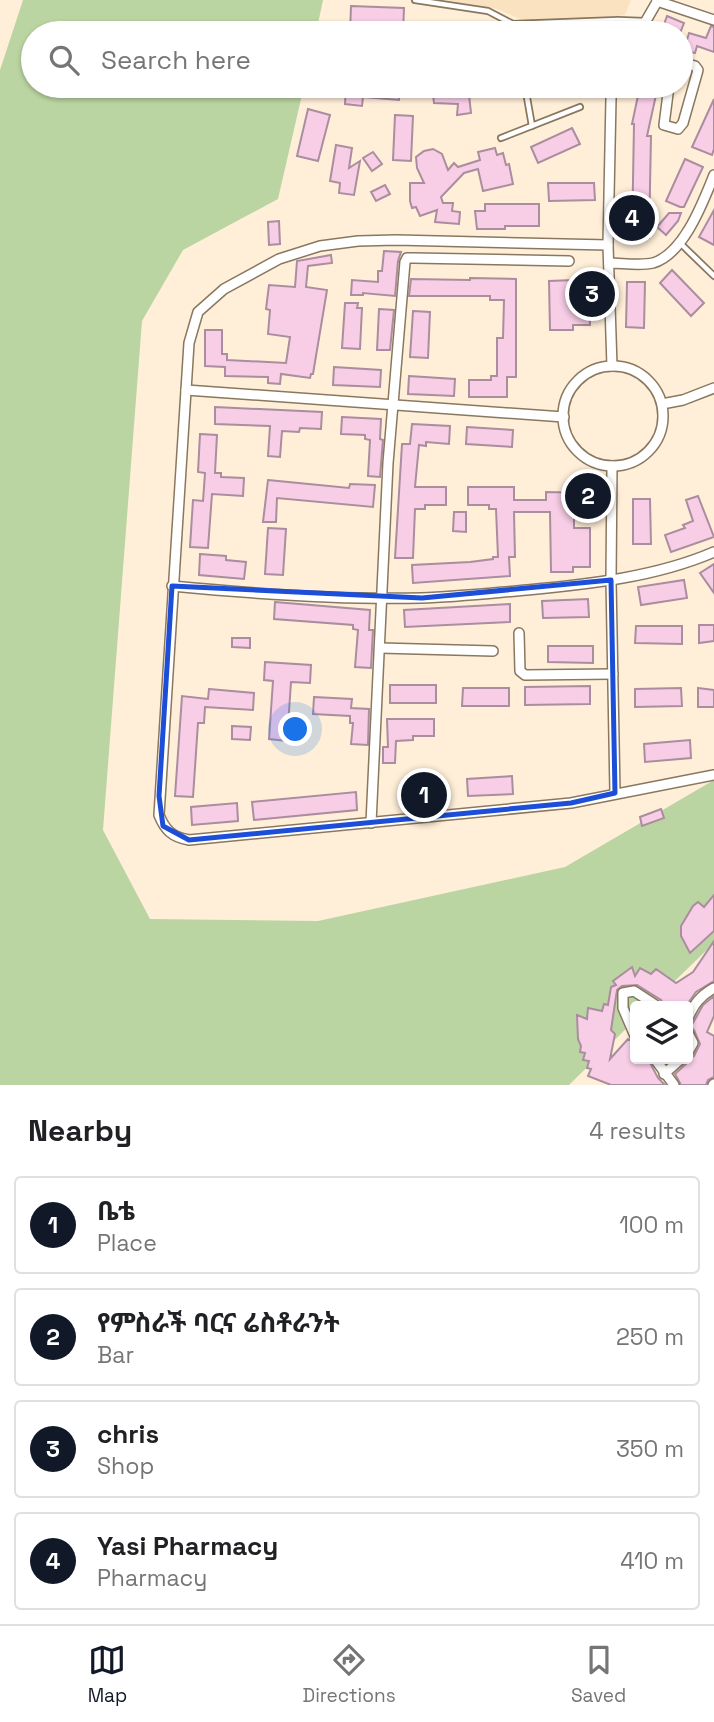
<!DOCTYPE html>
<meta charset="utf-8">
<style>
:root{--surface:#fff;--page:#f6f6f6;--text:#202124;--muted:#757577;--line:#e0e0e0;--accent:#111827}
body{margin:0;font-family:"Space Grotesk","Noto Sans Ethiopic",sans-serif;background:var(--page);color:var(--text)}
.controls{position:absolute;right:21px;bottom:21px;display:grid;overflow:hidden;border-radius:7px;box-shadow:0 2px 5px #0004}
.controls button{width:63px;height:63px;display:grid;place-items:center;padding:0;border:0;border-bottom:2px solid var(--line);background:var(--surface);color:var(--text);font:35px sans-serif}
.you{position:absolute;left:296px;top:730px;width:24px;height:24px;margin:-18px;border:5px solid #fff;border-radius:50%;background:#1a73e8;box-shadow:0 0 0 10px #1a73e833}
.badge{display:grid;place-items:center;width:46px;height:46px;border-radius:50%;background:var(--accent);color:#fff;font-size:23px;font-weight:700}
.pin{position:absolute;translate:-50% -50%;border:4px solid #fff;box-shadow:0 2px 7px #0006}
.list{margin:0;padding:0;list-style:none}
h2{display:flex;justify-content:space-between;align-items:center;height:91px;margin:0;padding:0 28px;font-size:30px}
h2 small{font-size:23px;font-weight:400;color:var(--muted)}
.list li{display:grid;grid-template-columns:46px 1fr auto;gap:21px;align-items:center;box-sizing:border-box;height:98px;margin:0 14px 14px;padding:0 14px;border:2px solid var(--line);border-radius:7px}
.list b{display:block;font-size:26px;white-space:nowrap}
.list p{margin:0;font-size:23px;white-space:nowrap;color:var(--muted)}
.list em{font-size:23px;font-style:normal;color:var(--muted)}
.icon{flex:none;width:38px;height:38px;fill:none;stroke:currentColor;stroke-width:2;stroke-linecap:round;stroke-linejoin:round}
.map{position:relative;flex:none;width:714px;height:1085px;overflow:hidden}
.search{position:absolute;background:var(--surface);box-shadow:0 2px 5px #0004;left:21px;right:21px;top:21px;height:77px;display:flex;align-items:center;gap:18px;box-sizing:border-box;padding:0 24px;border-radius:38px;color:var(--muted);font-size:26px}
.sheet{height:539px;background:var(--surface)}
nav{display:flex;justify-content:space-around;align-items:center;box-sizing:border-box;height:98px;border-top:2px solid var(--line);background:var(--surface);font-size:19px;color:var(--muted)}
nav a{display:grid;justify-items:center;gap:4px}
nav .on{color:var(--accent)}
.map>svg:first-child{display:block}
.built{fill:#fae2c0}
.green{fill:#bbd5a2}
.building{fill:#f8cde6;stroke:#aa8d9e;stroke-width:2}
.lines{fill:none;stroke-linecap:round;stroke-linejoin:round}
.lane-casing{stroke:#89785f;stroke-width:8}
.street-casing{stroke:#89785f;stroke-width:12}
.lane{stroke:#fff;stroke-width:4.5}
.street{stroke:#fff;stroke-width:9}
.marked{fill:none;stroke:#1d4ed8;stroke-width:5;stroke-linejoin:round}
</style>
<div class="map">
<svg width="714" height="1085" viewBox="0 0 714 1085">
<rect width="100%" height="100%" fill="#ffefd9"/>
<!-- built -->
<polygon class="built" points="444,0 631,0 625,15 541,28 497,9"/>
<!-- green -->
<polygon class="green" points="23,0 323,0 316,33 33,33 33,86 304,86 278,199 183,250 142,321 103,830 150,919 318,921 565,867 714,780 714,943 649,1006 635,1006 635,1020 569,1085 0,1085 0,70"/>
<!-- building -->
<g class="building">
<polygon points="351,6 404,8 403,33 350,33"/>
<polygon points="667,16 684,23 680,33 661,33"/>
<polygon points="455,24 455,33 427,33 426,26"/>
<polygon points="711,26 714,27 714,52 697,46 695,53 684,50 689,33 706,38"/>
<polygon points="346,86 400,86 399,100 363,97 362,106 345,104"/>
<polygon points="432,86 468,86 471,113 457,115 458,104 434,103"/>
<polygon points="640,86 658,86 647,136 651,136 649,238 632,237 634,124 632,124"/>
<polygon points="714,99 714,149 712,155 692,147"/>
<polygon points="308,109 330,115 318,161 297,156"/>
<polygon points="395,115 413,116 411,161 393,160"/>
<polygon points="572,128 580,144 538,163 531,147"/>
<polygon points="336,145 352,148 349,168 360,161 354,195 339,193 340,183 330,181"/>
<polygon points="495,148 497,155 503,153 506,165 509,164 513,184 483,191 478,169 464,173 441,197 443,203 453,203 452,211 460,212 459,224 435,222 437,210 420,216 416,207 412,208 410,201 410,183 424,183 417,168 416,157 424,151 433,149 442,154 448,170 454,163 458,167 480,160 478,152"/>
<polygon points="373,152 382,164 372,171 363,158"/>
<polygon points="685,159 703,167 684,207 680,207 666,201"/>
<polygon points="548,183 594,183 595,200 549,201"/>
<polygon points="385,185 390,194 376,201 371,192"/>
<polygon points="485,204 539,204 539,226 505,226 505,229 477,229 475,211 485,211"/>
<polygon points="714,210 714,245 699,237"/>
<polygon points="669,213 681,213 678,221 666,235 657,227"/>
<polygon points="279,221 280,244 269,245 268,222"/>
<polygon points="384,251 401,252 398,261 395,296 363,293 363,295 351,295 352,280 378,282 378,271 382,271"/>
<polygon points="331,255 332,263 308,266 306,287 327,290 313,374 311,374 310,378 281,374 280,384 268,383 268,377 225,376 225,367 205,366 205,330 222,330 222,354 227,354 227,360 286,363 290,337 268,334 270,310 266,309 269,285 295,287 297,261"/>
<polygon points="672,270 704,303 691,316 660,283"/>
<polygon points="470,278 516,279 516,377 507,377 507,397 469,397 469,380 491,380 491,376 497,376 497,338 503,338 504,300 490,300 490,296 409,296 411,279 470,280"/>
<polygon points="573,280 573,285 589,285 590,325 573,325 573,330 550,330 549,281"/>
<polygon points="627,282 645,282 644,328 626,327"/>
<polygon points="345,303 358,303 357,308 362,308 360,349 342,348"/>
<polygon points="379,309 394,310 390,350 377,350"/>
<polygon points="413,311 430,312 428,358 410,357"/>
<polygon points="334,367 381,370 380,387 333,385"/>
<polygon points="409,376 455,379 454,396 408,394"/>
<polygon points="215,407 322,412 321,429 300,428 299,432 282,431 280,457 268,456 270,426 215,424"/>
<polygon points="342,417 381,419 380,439 383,440 380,477 368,476 370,440 365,439 365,435 341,434"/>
<polygon points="412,424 450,426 449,444 426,442 426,446 419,445 415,487 446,487 446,505 425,505 425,509 415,509 413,558 395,558 402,444 410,444"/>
<polygon points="467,427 513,430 512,447 466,444"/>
<polygon points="200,434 217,435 215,473 221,473 221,477 244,478 243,496 212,494 208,548 190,547 193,500 203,501 205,473 198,472"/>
<polygon points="268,480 349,488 350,484 375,485 373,507 277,498 276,522 263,522"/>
<polygon points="468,487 514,487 514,500 546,500 546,492 592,493 592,511 574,510 574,528 590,528 590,567 573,567 573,572 551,572 550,512 514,512 515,557 509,557 510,576 413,583 412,565 470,562 493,559 493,557 498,557 496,509 489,509 489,505 468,505"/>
<polygon points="698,496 714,537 671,552 665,535 685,528 683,525 693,521 686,500"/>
<polygon points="633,499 650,499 651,544 633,544"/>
<polygon points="454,512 466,512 466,532 453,531"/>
<polygon points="268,528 286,529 283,575 265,574"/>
<polygon points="200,554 226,556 226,560 246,562 244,579 199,575"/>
<polygon points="714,564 714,593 700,573"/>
<polygon points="684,580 687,598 641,605 638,587"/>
<polygon points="588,599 589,617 543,618 542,601"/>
<polygon points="275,602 370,610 369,630 373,630 371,668 355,667 358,630 353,629 353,625 274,619"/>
<polygon points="510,604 510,622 405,627 404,610"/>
<polygon points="699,625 714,625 714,641 699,643"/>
<polygon points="636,626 682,626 682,644 635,643"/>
<polygon points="232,638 250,638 250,648 232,647"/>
<polygon points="548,646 593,646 593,663 548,662"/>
<polygon points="265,662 311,665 310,683 291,682 287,741 269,739 273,681 264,680"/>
<rect x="390" y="685" width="46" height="18"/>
<polygon points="590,686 590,704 525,705 525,687"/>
<polygon points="463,688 509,688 509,706 462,706"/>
<polygon points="681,688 682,706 635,707 635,689"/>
<polygon points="698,688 714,690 714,707 698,707"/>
<polygon points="209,689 254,693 253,710 205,707 204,723 198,723 193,797 175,796 182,696 208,699"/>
<polygon points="314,697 352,699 351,708 369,709 368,745 351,744 353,723 350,723 350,716 313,714"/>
<polygon points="387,719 434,719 434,736 413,736 413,740 396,741 395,763 383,763 383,747 388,747"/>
<polygon points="232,726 251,727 250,740 232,739"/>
<polygon points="690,740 691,758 645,762 644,744"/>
<polygon points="512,776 513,794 468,796 467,779"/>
<polygon points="446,784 448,802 402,806 400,788"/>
<polygon points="356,792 357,810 254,820 252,802"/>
<polygon points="237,803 238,821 192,825 191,807"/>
<polygon points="661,809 664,818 642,826 640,817"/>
<polygon points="714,895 714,931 690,953 681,936 681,926 693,906 698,902 704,907"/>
<polygon points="714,941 714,981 696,992 686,1006 664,1006 661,1000 637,985 622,986 617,990 611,1030 615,1034 610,1059 628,1039 635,1043 635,1059 648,1059 658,1078 665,1085 611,1085 588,1076 591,1069 587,1068 589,1061 583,1060 585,1053 580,1052 581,1046 578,1039 577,1015 587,1019 588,1008 602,1011 604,1004 608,1005 611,987 616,985 613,981 632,967 635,976 640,968 651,974 656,969 676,983 693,972"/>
<polygon points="714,996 714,1016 707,1032 714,1036 714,1077 708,1080 706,1085 681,1085 675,1074 686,1064 688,1059 694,1056 700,1044 694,1030 688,1025 693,1023 703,1005"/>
</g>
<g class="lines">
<defs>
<g id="lane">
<polyline points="415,0 488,11 513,24 618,20 645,21"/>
<polyline points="513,24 515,33"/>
<polyline points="525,86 532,126"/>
<polyline points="501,138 580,107"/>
<polyline points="680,243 714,276"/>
</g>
<g id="street">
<polyline points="657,1 714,20"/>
<polyline points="639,33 658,0"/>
<polyline points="669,86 664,125 678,129 683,123 698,70 695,66 681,62"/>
<path d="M 608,245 L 396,240 L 358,241 L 320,246 L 279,259 L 224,289 L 198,312 L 189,343 L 159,815 C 165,830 172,837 189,840 L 571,803 L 714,775"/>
<path d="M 609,263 C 622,263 640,266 653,263 C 684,254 703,202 714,175"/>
<polyline points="612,366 608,245 611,98 613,86"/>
<circle cx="613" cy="416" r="50"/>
<polyline points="186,390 564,417"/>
<polyline points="662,404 683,400 714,388"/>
<polyline points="612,466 611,580 615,793"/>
<path d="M 172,586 C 255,594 338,600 421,598 C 457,597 492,593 527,590 C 590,584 656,577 714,552"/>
<polyline points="519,633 520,671 525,675 613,674"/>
<polyline points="380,648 493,651"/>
<polyline points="371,823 388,463 405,262 407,258 413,258 569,261"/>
<path d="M 688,1018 C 694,1004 700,996 714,988"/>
<polyline points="688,1033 693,1043 688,1052"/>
<polyline points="635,1036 623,1008 623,993 634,991 657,1006"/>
<polyline points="655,1059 674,1085"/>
<polyline points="664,1074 681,1059"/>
<polyline points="713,1085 714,1084"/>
</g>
</defs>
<!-- lane casing -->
<use href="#lane" class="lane-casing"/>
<!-- street casing -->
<use href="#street" class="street-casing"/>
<!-- lane -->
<use href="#lane" class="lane"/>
<!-- street -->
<use href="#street" class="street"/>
</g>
<!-- marked area -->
<path class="marked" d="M 611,580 L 615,793 L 571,803 L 189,840 L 163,826 L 159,796 L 172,586 L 422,598 Z"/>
</svg>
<div class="controls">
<button><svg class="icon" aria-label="layers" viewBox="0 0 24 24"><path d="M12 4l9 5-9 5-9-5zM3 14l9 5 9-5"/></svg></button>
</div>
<div class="you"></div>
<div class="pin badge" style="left:424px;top:795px">1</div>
<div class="pin badge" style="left:588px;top:496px">2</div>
<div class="pin badge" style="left:592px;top:294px">3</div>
<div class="pin badge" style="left:632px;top:218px">4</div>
<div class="search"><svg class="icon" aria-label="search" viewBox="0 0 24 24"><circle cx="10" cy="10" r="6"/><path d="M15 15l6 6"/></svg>Search here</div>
</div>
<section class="sheet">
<h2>Nearby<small>4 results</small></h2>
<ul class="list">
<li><span class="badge">1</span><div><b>ቤቴ</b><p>Place</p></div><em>100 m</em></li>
<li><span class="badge">2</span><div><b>የምስራች ባርና ሬስቶራንት</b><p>Bar</p></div><em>250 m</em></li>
<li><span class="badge">3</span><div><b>chris</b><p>Shop</p></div><em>350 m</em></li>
<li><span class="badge">4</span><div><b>Yasi Pharmacy</b><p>Pharmacy</p></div><em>410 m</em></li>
</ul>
</section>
<nav>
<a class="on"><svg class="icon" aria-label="map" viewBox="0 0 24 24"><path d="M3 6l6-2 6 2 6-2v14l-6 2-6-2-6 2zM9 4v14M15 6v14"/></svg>Map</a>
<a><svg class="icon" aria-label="directions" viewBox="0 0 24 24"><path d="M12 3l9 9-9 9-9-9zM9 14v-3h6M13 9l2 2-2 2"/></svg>Directions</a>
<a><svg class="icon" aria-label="saved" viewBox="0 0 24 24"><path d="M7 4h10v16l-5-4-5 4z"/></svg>Saved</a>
</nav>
